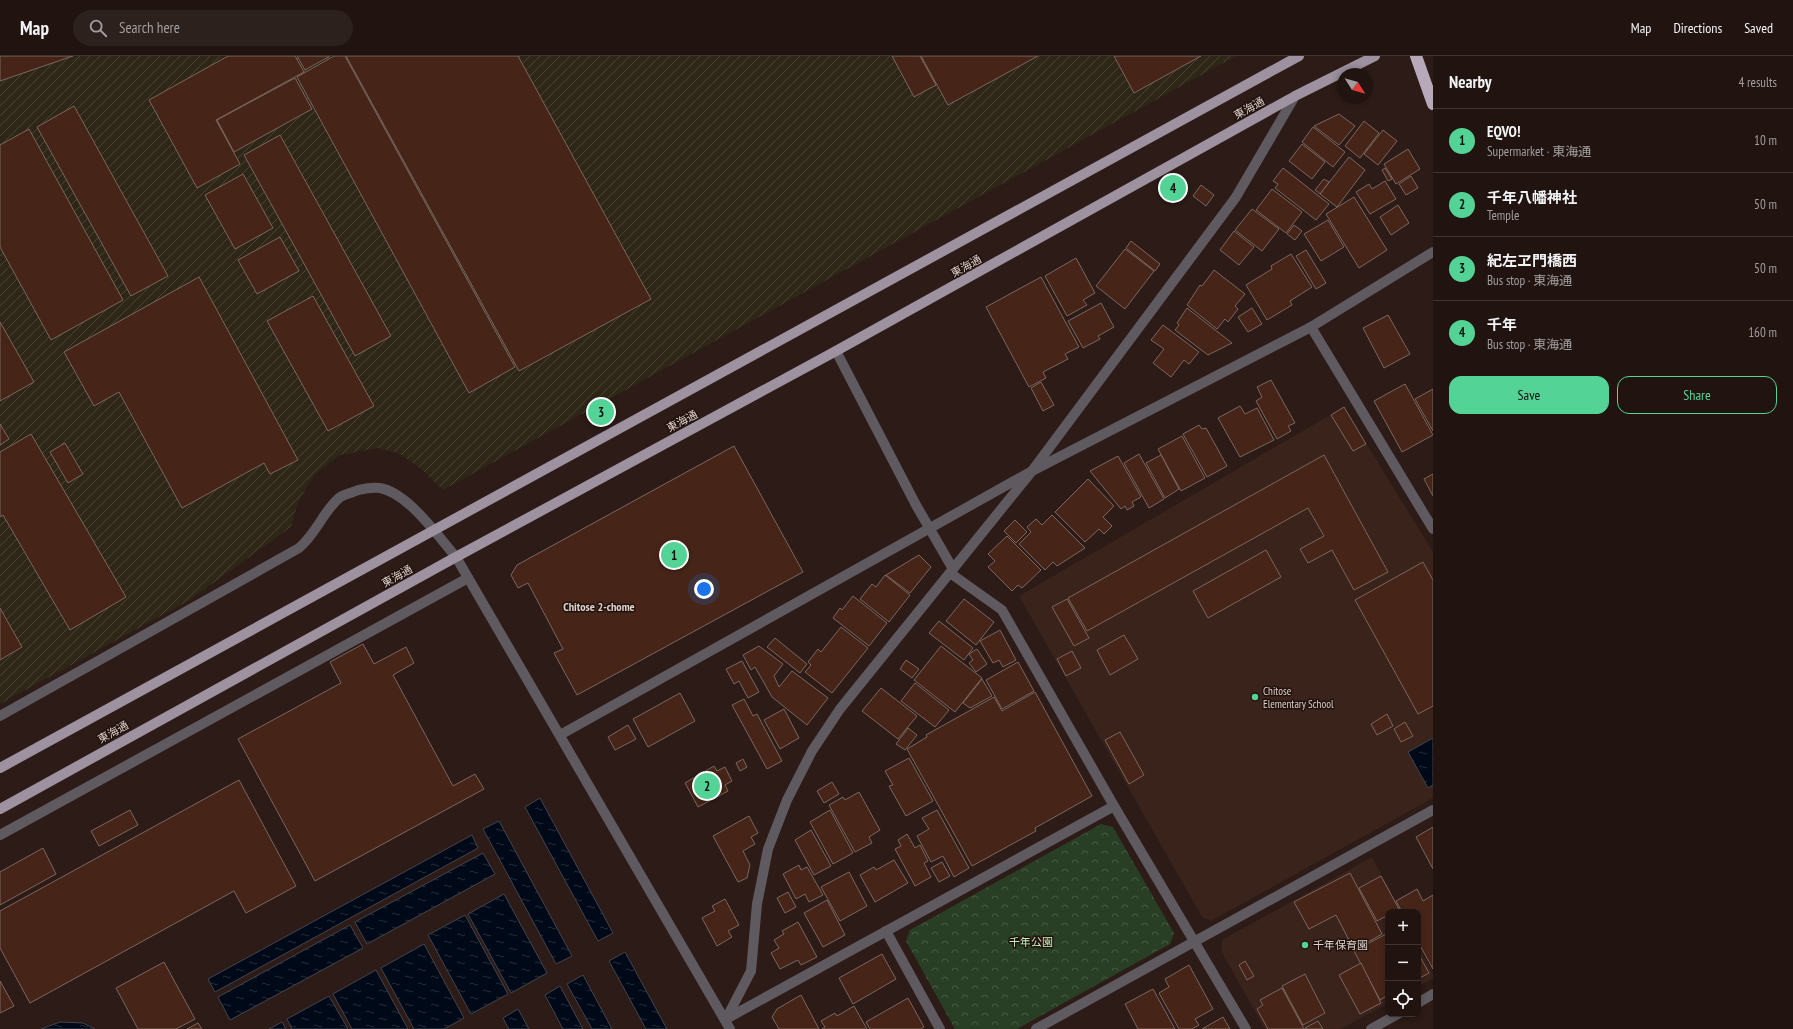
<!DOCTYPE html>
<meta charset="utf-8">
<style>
:root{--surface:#211410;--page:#2d211e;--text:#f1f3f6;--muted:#a29e9f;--line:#3e3330;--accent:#54d396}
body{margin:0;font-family:"PT Sans Narrow","Noto Sans JP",sans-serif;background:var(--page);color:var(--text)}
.controls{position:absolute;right:12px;bottom:12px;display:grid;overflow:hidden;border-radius:8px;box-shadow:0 2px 6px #0003}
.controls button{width:36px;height:36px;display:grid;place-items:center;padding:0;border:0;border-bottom:1px solid var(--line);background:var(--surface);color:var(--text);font:20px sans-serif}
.compass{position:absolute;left:1337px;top:12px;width:36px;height:36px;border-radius:50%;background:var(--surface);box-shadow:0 2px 6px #0003;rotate:127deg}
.you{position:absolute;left:704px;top:533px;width:14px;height:14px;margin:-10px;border:3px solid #fff;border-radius:50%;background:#1a73e8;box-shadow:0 0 0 6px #1a73e833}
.badge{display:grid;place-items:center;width:26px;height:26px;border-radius:50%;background:var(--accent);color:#111;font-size:13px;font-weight:700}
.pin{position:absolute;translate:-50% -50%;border:2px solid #fff;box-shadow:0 1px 4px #0006}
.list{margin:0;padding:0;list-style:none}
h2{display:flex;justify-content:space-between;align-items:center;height:52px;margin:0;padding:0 16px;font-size:17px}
h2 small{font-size:13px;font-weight:400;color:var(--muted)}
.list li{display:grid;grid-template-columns:26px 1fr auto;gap:12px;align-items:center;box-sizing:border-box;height:64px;padding:0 16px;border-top:1px solid var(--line)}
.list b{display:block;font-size:15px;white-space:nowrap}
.list p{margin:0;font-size:13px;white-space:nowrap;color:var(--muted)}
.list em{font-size:13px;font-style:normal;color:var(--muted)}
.actions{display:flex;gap:8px;padding:12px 16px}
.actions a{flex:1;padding:9px 0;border:1px solid var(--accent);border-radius:12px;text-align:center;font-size:14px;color:var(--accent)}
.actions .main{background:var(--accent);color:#111}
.icon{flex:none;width:22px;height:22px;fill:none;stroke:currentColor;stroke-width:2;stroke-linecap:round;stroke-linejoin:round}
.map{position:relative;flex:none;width:1433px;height:973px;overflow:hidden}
header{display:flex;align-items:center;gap:24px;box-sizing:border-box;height:56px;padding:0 20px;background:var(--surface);border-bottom:1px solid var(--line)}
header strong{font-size:19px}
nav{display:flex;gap:22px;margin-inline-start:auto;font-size:14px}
.search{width:280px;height:36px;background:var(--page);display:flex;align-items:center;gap:10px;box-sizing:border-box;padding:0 14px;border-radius:22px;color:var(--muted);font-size:15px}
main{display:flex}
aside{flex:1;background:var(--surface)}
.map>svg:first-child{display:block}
.industrial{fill:url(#industrial-furrows)}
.built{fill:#39231b}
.park{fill:url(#park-crowns)}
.water{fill:url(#water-ripples);stroke:#42454e}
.building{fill:#462518;stroke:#7a675f}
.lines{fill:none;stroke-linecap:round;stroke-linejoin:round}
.minor{stroke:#5f5960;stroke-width:10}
.major{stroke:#9e92a0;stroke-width:10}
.highway{stroke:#b7a9ba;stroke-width:12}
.poi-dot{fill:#54d396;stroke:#22120d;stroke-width:1.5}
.labels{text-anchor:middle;stroke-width:3;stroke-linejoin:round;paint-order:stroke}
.street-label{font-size:11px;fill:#ddd1cd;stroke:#22120d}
.poi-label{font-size:11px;fill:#ddd1cd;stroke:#22120d;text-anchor:start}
.park-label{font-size:11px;fill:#c1efbb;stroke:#22120d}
.neighbourhood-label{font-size:12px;font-weight:bold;fill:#ddd1cd;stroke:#22120d}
</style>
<header>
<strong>Map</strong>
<div class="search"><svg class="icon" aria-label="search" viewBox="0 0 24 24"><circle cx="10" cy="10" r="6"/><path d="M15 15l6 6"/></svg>Search here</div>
<nav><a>Map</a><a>Directions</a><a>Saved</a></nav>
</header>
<main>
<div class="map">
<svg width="1433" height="973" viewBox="0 0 1433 973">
<defs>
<pattern id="industrial-furrows" width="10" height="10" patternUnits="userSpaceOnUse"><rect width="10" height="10" fill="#2e2616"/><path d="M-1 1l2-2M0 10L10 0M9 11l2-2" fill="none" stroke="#4c4437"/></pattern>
<pattern id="park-crowns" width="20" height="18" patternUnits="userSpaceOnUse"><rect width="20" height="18" fill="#283f25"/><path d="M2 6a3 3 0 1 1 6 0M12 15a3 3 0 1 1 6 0" fill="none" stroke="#475a43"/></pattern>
<pattern id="water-ripples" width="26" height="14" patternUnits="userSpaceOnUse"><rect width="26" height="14" fill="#000918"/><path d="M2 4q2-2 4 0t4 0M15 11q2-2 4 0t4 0" fill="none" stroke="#252c38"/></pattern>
</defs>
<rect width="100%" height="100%" fill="#2c1b16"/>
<!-- industrial -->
<polygon class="industrial" points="0,0 1236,0 443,434 420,412 400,398 378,392 340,399 315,418 298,446 291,471 188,545 0,648"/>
<!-- built -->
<g class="built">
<polygon points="1344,351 1433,496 1433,742 1211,865 1202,861 1019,540"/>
<polygon points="1372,801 1401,856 1388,856 1388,947 1341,973 1265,973 1221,895 1222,884"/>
<polygon points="1418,889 1433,918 1433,922 1418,931"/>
</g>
<!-- park -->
<polygon class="park" points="1101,768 1113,771 1174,877 1170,888 1017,973 955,973 906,885 910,874"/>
<!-- water -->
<g class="water">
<polygon points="1433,682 1433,729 1428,732 1408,696"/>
<polygon points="540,742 613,877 598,885 525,751"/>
<polygon points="499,765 572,900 556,908 483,773"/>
<polygon points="472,779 478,792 215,936 208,923"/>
<polygon points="483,797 495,818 367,888 355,866"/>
<polygon points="504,838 547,917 511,937 468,858"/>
<polygon points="465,859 508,938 471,958 428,879"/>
<polygon points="350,869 363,892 230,964 218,941"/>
<polygon points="424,888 464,962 444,973 414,973 381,912"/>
<polygon points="625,896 667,973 646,973 609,905"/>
<polygon points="376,914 408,973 352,973 333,938"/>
<polygon points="583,919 612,973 592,973 567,928"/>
<polygon points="560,930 583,973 563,973 545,939"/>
<polygon points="329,940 348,973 292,973 287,963"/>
<polygon points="518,953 529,973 509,973 503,962"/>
<polygon points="60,966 83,967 95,973 41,973"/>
<polygon points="282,966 286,973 269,973"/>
</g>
<!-- building -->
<g class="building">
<polygon points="0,0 73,0 0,25"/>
<polygon points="228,0 295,0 304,16 216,64 240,108 197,132 149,44"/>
<polygon points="297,0 330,0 305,14"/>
<polygon points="334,0 345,0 515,311 469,337 297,21"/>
<polygon points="346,0 518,0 651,243 519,315"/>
<polygon points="892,0 920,0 936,29 914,41"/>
<polygon points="921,0 1038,0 948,49"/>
<polygon points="1114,0 1201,0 1134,37"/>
<polygon points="295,22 312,53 234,96 217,64"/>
<polygon points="74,50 168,220 131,240 37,71"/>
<polygon points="1339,58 1355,70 1339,89 1314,70"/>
<polygon points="1364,65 1379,77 1360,102 1345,90"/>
<polygon points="1313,71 1345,96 1333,111 1302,86"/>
<polygon points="29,73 123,244 51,284 0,191 0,89"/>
<polygon points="1383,74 1397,85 1378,109 1364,98"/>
<polygon points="280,79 391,280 355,300 244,99"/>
<polygon points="1302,88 1325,106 1312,123 1289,105"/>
<polygon points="1408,93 1420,113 1396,128 1384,108"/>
<polygon points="1349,101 1365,114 1337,151 1320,138"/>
<polygon points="1283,112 1329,148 1316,164 1275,132 1278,128 1273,125"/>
<polygon points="1385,112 1392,123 1388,125 1382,114"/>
<polygon points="243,118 273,172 235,193 205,139"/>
<polygon points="1411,120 1418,132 1406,139 1399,128"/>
<polygon points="1324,123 1329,126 1320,138 1315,134"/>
<polygon points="1385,125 1396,143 1370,158 1356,136 1369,128 1372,133"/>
<polygon points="1201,129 1214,139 1206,150 1193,140"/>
<polygon points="1272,133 1302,156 1286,177 1256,154"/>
<polygon points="1354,141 1387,194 1359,212 1326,158"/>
<polygon points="1398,149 1409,167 1391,179 1380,161"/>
<polygon points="1252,153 1279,173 1262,195 1235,174"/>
<polygon points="1328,164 1344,191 1321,205 1304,178"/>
<polygon points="1294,169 1302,175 1295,184 1287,178"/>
<polygon points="1234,175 1254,191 1239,209 1220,194"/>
<polygon points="280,181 299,215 257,238 238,204"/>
<polygon points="1131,185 1160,208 1155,215 1126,192"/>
<polygon points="1125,193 1154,215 1125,253 1096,230"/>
<polygon points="1306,194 1326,227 1316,233 1296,200"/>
<polygon points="1291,198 1312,231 1290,245 1292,249 1267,264 1246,229 1272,213 1271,210"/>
<polygon points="1076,202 1095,237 1083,244 1087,249 1067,260 1045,220"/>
<polygon points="1214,214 1245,238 1235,250 1238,253 1228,266 1225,263 1217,273 1187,249 1200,229 1202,230"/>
<polygon points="199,221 298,404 270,418 264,407 182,452 119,336 94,350 64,296"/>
<polygon points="1041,221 1079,291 1065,298 1068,303 1043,316 1046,322 1029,331 986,251"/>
<polygon points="313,240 374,350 328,375 267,265"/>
<polygon points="1101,247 1114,271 1098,280 1100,283 1083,292 1068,265"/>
<polygon points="1187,252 1232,287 1208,299 1175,274 1179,269 1177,267"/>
<polygon points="1252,252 1262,268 1248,276 1238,261"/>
<polygon points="1388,259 1410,298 1384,312 1363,272"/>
<polygon points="0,266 34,326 0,345"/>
<polygon points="1163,269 1199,296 1189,308 1184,304 1171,321 1153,307 1164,293 1151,284"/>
<polygon points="1271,324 1295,367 1288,370 1291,375 1277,383 1256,345 1262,341 1257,331"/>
<polygon points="1041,326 1054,349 1043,355 1031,332"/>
<polygon points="1405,328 1433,379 1402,396 1374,345"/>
<polygon points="1433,333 1433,375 1415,343"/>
<polygon points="1240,350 1245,358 1257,352 1274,384 1240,401 1218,362"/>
<polygon points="1344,351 1366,388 1353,395 1331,359"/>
<polygon points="0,368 9,383 0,389"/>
<polygon points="1199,369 1202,373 1206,372 1227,410 1207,421 1183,378"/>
<polygon points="31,378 126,541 70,574 3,459 0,461 0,396"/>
<polygon points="1182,380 1205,422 1181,435 1158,393"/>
<polygon points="65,387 83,418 68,427 50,396"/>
<polygon points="734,390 803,516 577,639 554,597 563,593 528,527 518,532 511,519 517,509"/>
<polygon points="1139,398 1164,443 1149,452 1124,407"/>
<polygon points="1161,399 1179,433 1165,442 1146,407"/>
<polygon points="1324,399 1388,516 1354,534 1332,494 1308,507 1300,493 1324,480 1308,452 1087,575 1068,542"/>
<polygon points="1118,400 1141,441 1132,446 1134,450 1127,454 1125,450 1121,453 1090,415"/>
<polygon points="1433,418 1433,440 1424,423"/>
<polygon points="1088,423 1114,450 1103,461 1112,470 1104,478 1099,473 1085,486 1055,456"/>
<polygon points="1052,459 1085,492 1057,510 1053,506 1045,514 1019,488 1031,476 1027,471 1036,463 1042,469"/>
<polygon points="1015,464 1027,476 1016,487 1004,475"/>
<polygon points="1007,480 1041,514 1022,532 1018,529 1012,535 988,511 995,505 988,498"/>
<polygon points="1266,494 1281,521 1208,562 1193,535"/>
<polygon points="919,499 931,511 910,537 886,519"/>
<polygon points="1423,506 1433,524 1433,650 1418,658 1355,544"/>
<polygon points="885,519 910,539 889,566 860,543 872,528 876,531"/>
<polygon points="853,540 887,567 869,590 833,562 840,552 842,554"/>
<polygon points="964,543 994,566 976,589 946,565"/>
<polygon points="1067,543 1089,582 1074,590 1052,551"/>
<polygon points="0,552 22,591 0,604"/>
<polygon points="939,565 973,592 964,604 929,577"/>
<polygon points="841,571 868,592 832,637 805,616 811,609 808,606 818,593 821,596"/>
<polygon points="1000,574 1016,604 1003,611 999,604 993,607 980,585"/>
<polygon points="1124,579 1138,603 1110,619 1097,594"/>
<polygon points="775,582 807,608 800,617 767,591"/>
<polygon points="363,588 374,608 406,591 414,607 393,619 453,730 475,718 484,733 315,825 238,683 341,627 330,606"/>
<polygon points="759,590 783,608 774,620 779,631 792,615 828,642 807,669 772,641 755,611 751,614 743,599"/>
<polygon points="941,590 982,622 955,656 914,624"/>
<polygon points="977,593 987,608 976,616 969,607 973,604 969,598"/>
<polygon points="1072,595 1081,612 1066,620 1057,603"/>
<polygon points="906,604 919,613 912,622 900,613"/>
<polygon points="742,605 759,636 748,642 739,625 734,628 726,613"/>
<polygon points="1018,606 1034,635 1002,653 986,624"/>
<polygon points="982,623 992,640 970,652 963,647"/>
<polygon points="915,627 949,654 935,671 901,645"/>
<polygon points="881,632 917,660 898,683 862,655"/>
<polygon points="1035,636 1092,740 1035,772 1036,775 972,810 907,693 927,681 926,679 994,641 1002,655"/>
<polygon points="680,637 695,665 648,691 633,663"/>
<polygon points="744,643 753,660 757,658 782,705 767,713 732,649"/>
<polygon points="784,653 799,682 780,693 764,664"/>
<polygon points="1387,658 1393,670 1377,679 1371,668"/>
<polygon points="1405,666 1413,680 1401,686 1394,673"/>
<polygon points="628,669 636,683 615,694 608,681"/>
<polygon points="908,672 917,679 905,694 896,688"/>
<polygon points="1120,676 1144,719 1129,728 1105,684"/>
<polygon points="909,702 933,745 906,760 889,730 893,729 885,715"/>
<polygon points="743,703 747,711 740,715 736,707"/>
<polygon points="714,710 717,715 725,711 732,725 725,729 728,735 698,751 685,727"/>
<polygon points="239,724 296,830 246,857 234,835 30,947 0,892 0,855"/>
<polygon points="832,726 839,738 824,747 817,735"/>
<polygon points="859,736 880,774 869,781 872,787 855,796 829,749 843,741 845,744"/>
<polygon points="130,754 138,769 99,790 91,775"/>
<polygon points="830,754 853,797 833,808 810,766"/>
<polygon points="937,754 969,812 954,821 943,800 931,806 917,780 929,773 922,762"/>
<polygon points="749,760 758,777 751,781 755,788 743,795 750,809 747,822 738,826 713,780"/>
<polygon points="1433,771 1433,813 1416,781"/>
<polygon points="811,774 831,810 814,819 795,784"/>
<polygon points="907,778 915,792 920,789 928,805 924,807 931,821 915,830 895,793 901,790 898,784"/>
<polygon points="43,792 56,818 0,849 0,816"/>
<polygon points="894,804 908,827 875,846 860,819 874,811 876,814"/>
<polygon points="942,806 950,820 939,826 931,812"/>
<polygon points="799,809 801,814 807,811 823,839 809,846 805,838 796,843 783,818"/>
<polygon points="849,816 867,850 840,865 821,831"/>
<polygon points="1350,817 1382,878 1354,894 1336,859 1309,873 1294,846"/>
<polygon points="1381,820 1399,853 1388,856 1388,859 1377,865 1359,832"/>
<polygon points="1417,833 1423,845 1433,839 1433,913 1418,886 1418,856 1402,856 1396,845"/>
<polygon points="788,836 796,851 785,857 777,842"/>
<polygon points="725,843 739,869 728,875 732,881 717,890 702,862 715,855 712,850"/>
<polygon points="827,844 845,879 823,891 804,857"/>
<polygon points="798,866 817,901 801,909 798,904 780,913 771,897 779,892 774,884 784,878 782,875"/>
<polygon points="1388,877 1388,939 1380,944 1354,895"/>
<polygon points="1418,897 1429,917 1418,923"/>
<polygon points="882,898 896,923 853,948 839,922"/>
<polygon points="1245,905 1254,920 1247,924 1239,909"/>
<polygon points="164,906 195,963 176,973 138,973 116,932"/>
<polygon points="1361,907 1381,947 1360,958 1339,919"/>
<polygon points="1189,909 1213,953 1195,963 1199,969 1192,973 1179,973 1159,937 1169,931 1165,923"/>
<polygon points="1305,918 1325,957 1303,969 1282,930"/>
<polygon points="0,925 14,950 0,957"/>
<polygon points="1282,932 1304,973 1268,973 1257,953 1263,949 1260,944"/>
<polygon points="1153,933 1175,973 1138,973 1125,948"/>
<polygon points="801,939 819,973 779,973 772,961 777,953"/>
<polygon points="908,942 924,971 921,973 870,973 866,966"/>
<polygon points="854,950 867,973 822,973 825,971 821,965 835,957 837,960"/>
<polygon points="1223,961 1230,973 1202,973"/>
<polygon points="1318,965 1323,973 1305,973 1305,972"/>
<polygon points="198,967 202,973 187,973"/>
</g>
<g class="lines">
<!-- minor -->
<g class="minor">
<polyline points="1311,271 1433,473"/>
<polyline points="836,295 916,449 953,513"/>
<polyline points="950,517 1002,554 1114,750 1246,973"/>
<path d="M 0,660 L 299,492 C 317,477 322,457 339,442 C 343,439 348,438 353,436 C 360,433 372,431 380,432 C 408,437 438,480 456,501 L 730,973"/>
<polyline points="560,679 1032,415 1311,271 1433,196"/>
<polyline points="0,779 468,522"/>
<polyline points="886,875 940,973"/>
<polyline points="1418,947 1433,938"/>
<polyline points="726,963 751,915 757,848 768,793 787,744 812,695 840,653 1032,415 1236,141 1295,40"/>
<polyline points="726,963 1114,750"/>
<polyline points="1036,973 1433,754"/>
<polyline points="1371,973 1398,958"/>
</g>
<!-- major -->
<g class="major">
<polyline points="0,712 1299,0"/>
<polyline points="0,753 456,501 836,295 1295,40 1375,0"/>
</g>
<!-- highway -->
<polyline class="highway" points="1416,0 1433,48"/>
</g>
<!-- markers -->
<g class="poi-dot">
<circle cx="1255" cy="641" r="4"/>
<circle cx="1305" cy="889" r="4"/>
</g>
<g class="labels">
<!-- street labels -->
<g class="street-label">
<text transform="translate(1249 52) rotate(-29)" y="4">東海通</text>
<text transform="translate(966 210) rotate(-29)" y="4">東海通</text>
<text transform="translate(682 365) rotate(-28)" y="4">東海通</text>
<text transform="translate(397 520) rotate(-29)" y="4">東海通</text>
<text transform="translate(113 676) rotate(-29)" y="4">東海通</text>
</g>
<!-- poi labels -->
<g class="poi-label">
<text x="1263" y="639">Chitose<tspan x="1263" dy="13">Elementary School</tspan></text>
<text x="1313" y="893">千年保育園</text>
</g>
<!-- park labels -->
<g class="park-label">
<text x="1031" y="890">千年公園</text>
</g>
<!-- neighbourhood labels -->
<g class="neighbourhood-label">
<text x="599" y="555">Chitose 2-chome</text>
</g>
</g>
</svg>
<div class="controls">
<button>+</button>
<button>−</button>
<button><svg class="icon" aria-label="locate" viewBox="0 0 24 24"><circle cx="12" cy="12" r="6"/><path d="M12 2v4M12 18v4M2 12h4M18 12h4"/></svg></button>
</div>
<svg class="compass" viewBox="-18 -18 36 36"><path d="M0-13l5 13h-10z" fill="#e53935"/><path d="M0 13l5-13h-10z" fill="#a29e9f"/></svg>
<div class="you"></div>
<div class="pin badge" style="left:674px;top:499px">1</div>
<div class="pin badge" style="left:707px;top:730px">2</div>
<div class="pin badge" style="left:601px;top:356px">3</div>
<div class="pin badge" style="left:1173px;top:132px">4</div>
</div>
<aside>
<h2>Nearby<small>4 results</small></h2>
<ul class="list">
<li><span class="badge">1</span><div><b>EQVO!</b><p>Supermarket · 東海通</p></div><em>10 m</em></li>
<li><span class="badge">2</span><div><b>千年八幡神社</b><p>Temple</p></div><em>50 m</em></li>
<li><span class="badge">3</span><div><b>紀左ヱ門橋西</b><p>Bus stop · 東海通</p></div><em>50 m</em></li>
<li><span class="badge">4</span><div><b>千年</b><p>Bus stop · 東海通</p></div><em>160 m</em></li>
</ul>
<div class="actions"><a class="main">Save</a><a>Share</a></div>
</aside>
</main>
